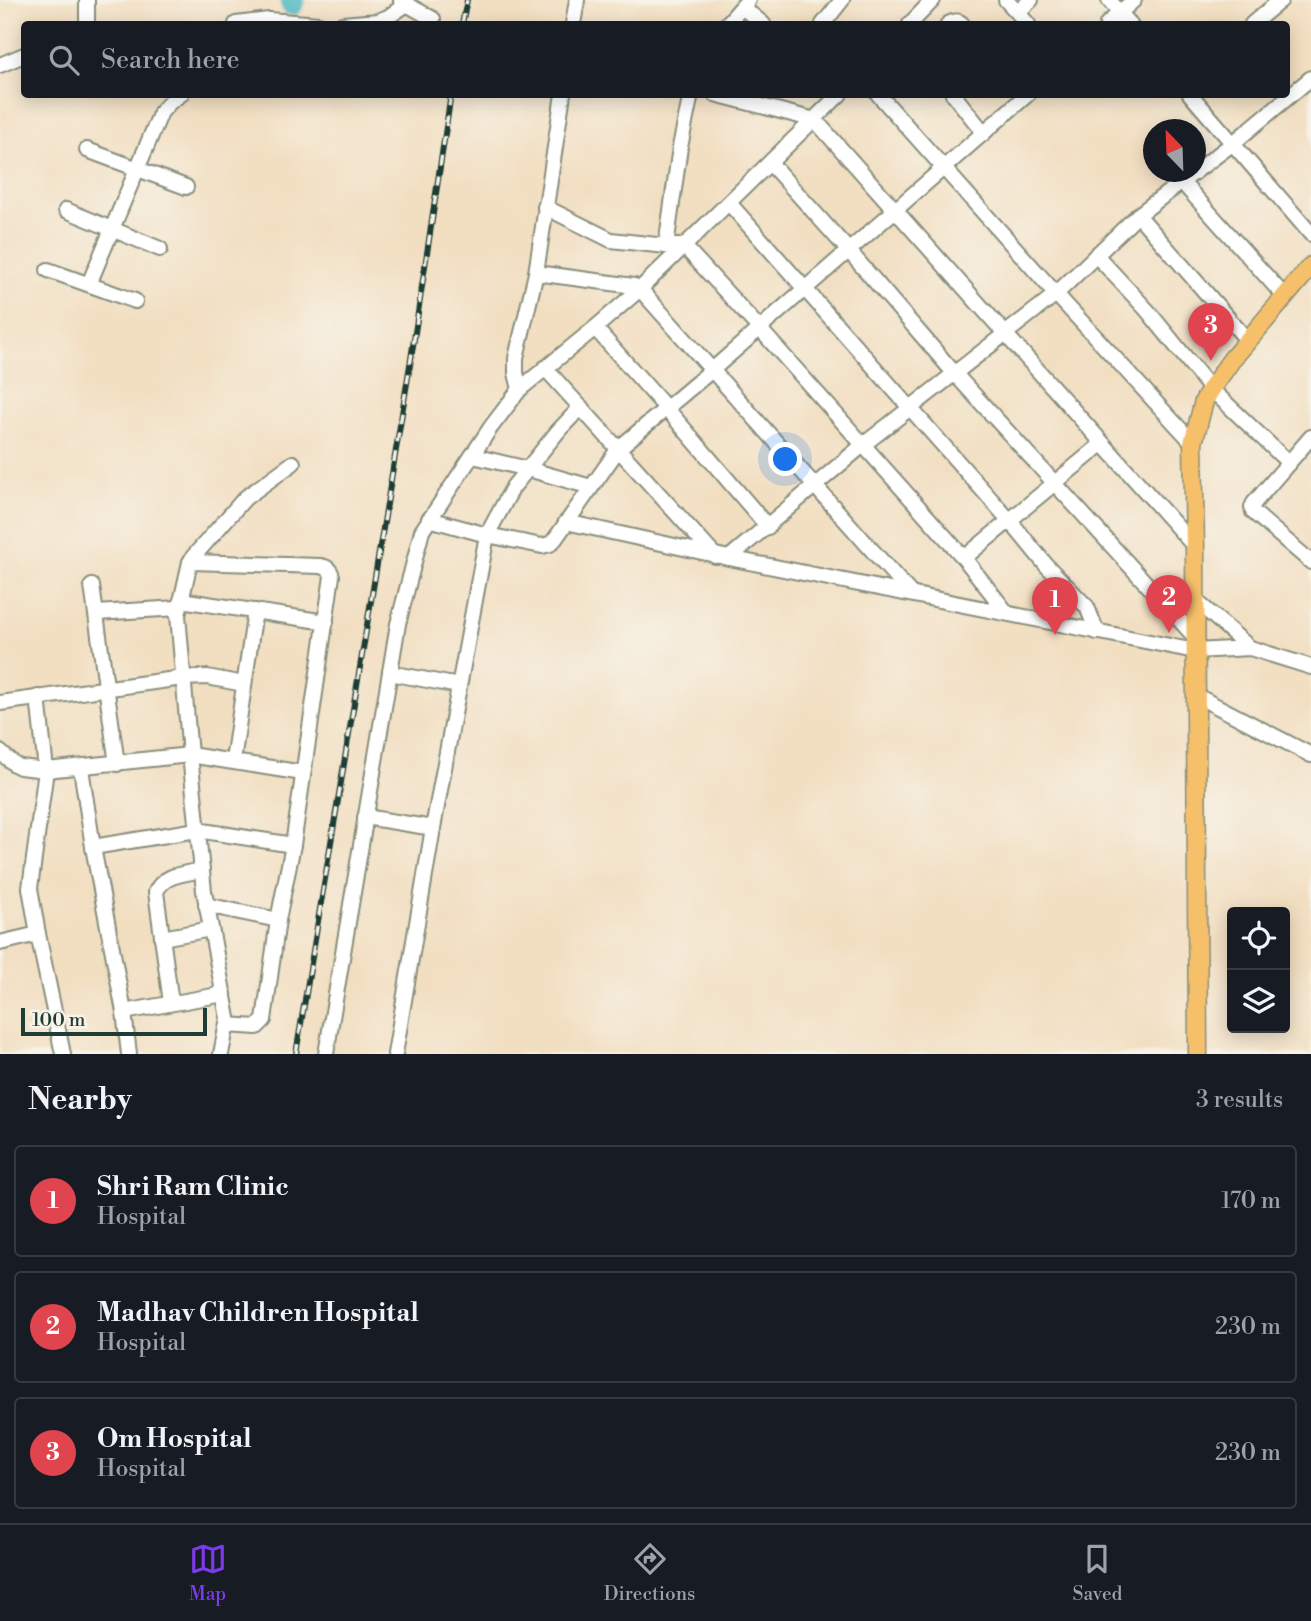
<!DOCTYPE html>
<style>
:root{--surface:#171b24;--page:#242831;--text:#f1f3f6;--muted:#9ea1a6;--line:#363941;--accent:#7c3aed}
body{margin:0;font-family:"Libre Bodoni",serif;background:var(--page);color:var(--text)}
.controls{position:absolute;right:21px;bottom:21px;display:grid;overflow:hidden;border-radius:7px;box-shadow:0 4px 18px #0003}
.controls button{width:63px;height:63px;display:grid;place-items:center;padding:0;border:0;border-bottom:2px solid var(--line);background:var(--surface);color:var(--text);font:35px sans-serif}
.compass{position:absolute;left:1143px;top:119px;width:63px;height:63px;border-radius:50%;background:var(--surface);box-shadow:0 4px 18px #0003;rotate:337deg}
.scale{position:absolute;left:21px;bottom:18px;width:186px;box-sizing:border-box;padding-left:7px;border:4px solid #1f3d34;border-top:0;font-size:19px;line-height:24px;white-space:nowrap;color:#1f3d34;-webkit-text-stroke:5px #f7f3e8;paint-order:stroke}
.you{position:absolute;left:786px;top:460px;width:24px;height:24px;margin:-18px;border:5px solid #fff;border-radius:50%;background:#1a73e8;box-shadow:0 0 0 10px #1a73e833}
.badge{display:grid;place-items:center;width:46px;height:46px;border-radius:50%;background:var(--accent);color:#fff;font-size:23px;font-weight:700}
.pin{position:absolute;translate:-50% -58px;filter:drop-shadow(0 2px 4px #0008)}
.pin::after{content:'';position:absolute;top:37px;width:24px;height:21px;background:inherit;clip-path:polygon(0 0,100% 0,50% 100%)}
.list{margin:0;padding:0;list-style:none}
h2{display:flex;justify-content:space-between;align-items:center;height:91px;margin:0;padding:0 28px;font-size:30px}
h2 small{font-size:23px;font-weight:400;color:var(--muted)}
.list li{display:grid;grid-template-columns:46px 1fr auto;gap:21px;align-items:center;box-sizing:border-box;height:112px;margin:0 14px 14px;padding:0 14px;border:2px solid var(--line);border-radius:7px}
.list b{display:block;font-size:26px;white-space:nowrap}
.list p{margin:0;font-size:23px;white-space:nowrap;color:var(--muted)}
.list em{font-size:23px;font-style:normal;color:var(--muted)}
.icon{flex:none;width:38px;height:38px;fill:none;stroke:currentColor;stroke-width:2;stroke-linecap:round;stroke-linejoin:round}
.map{position:relative;flex:none;width:1311px;height:1054px;overflow:hidden}
.search{position:absolute;background:var(--surface);box-shadow:0 4px 18px #0003;left:21px;right:21px;top:21px;height:77px;display:flex;align-items:center;gap:18px;box-sizing:border-box;padding:0 24px;border-radius:7px;color:var(--muted);font-size:26px}
.sheet{height:469px;background:var(--surface)}
nav{display:flex;justify-content:space-around;align-items:center;box-sizing:border-box;height:98px;border-top:2px solid var(--line);background:var(--surface);font-size:19px;color:var(--muted)}
nav a{display:grid;justify-items:center;gap:4px}
nav .on{color:var(--accent)}
.map>svg:first-child{display:block}
.lines{fill:none;stroke-linecap:round;stroke-linejoin:round}
.river{stroke:#48b7c2;stroke-width:23}
.minor-casing{stroke:#888e7b;stroke-width:18}
.major-casing{stroke:#888e7b;stroke-width:21}
.minor{stroke:#fff;stroke-width:14}
.major{stroke:#f6c06b;stroke-width:18}
.rail-casing{stroke:#1f3d34;stroke-width:6}
.rail{stroke:#f7f3e8;stroke-width:3.5;stroke-dasharray:10;stroke-linecap:butt}
</style>
<div class="map">
<svg width="1311" height="1054" viewBox="0 0 1311 1054">
<rect width="100%" height="100%" fill="#f7f3e8"/>
<filter id="ink" filterUnits="userSpaceOnUse"><feTurbulence type="fractalNoise" baseFrequency=".0143" numOctaves="2"/><feDisplacementMap in="SourceGraphic" scale="14" xChannelSelector="R" yChannelSelector="G"/><feConvolveMatrix kernelMatrix="1 2 1 2 8 2 1 2 1" color-interpolation-filters="sRGB"/></filter>
<filter id="wash" filterUnits="userSpaceOnUse"><feTurbulence type="fractalNoise" baseFrequency=".00686" numOctaves="4" result="noise"/><feDisplacementMap in="SourceGraphic" scale="28" xChannelSelector="R" yChannelSelector="G"/><feGaussianBlur stdDeviation="1.57" result="paint"/><feColorMatrix in="noise" values="0 0 0 0 0 0 0 0 0 0 0 0 0 0 0 0 0 1.4 0 .05"/><feComposite in="paint" operator="in"/></filter>
<g filter="url(#wash)">
<rect width="100%" height="100%" fill="#f2dfc2"/>
<g class="lines">
<!-- river -->
<polyline class="river" points="292,4 293,0"/>
</g>
</g>
<g filter="url(#ink)">
<g class="lines">
<defs>
<g id="minor">
<polyline points="87,0 87,24"/>
<polyline points="1006,0 1028,24"/>
<polyline points="1109,0 1130,24"/>
<polyline points="401,1 433,19"/>
<polyline points="742,7 763,24"/>
<polyline points="1018,12 1031,0"/>
<polyline points="236,24 269,20 319,24"/>
<polyline points="342,24 378,21 388,17 407,4"/>
<polyline points="573,24 577,0"/>
<polyline points="727,24 748,0"/>
<polyline points="823,24 842,0"/>
<polyline points="910,24 933,0"/>
<path d="M 948,24 C 954,21 958,20 962,24"/>
<polyline points="1107,24 1134,0"/>
<polyline points="1252,24 1281,0"/>
<polyline points="0,65 24,55"/>
<polyline points="715,94 815,120 1195,547"/>
<polyline points="878,94 1056,294 1193,443"/>
<polyline points="953,94 984,133"/>
<polyline points="1190,94 1311,234"/>
<polyline points="87,150 186,187"/>
<polyline points="770,163 849,251 955,374 1195,637"/>
<polyline points="1196,171 1232,144 1311,78"/>
<polyline points="1181,181 1285,297"/>
<polyline points="729,203 1010,521 1046,565 1087,607 1097,632"/>
<polyline points="545,207 611,240 666,246 684,246 759,328 964,558 1007,613"/>
<polyline points="66,210 160,249"/>
<polyline points="1138,215 1248,341"/>
<polyline points="666,246 680,147 691,94"/>
<polyline points="1096,255 1147,310 1211,389 1289,463"/>
<polyline points="48,270 135,301"/>
<polyline points="536,273 634,286 640,289 911,594"/>
<polyline points="89,284 161,112 170,102 181,94"/>
<polyline points="595,328 667,409 768,527"/>
<polyline points="545,368 715,556"/>
<polyline points="520,389 516,373 516,358 536,273 563,94"/>
<polyline points="1311,437 1254,503 1252,507 1253,512 1311,562"/>
<polyline points="473,456 528,469 591,487"/>
<polyline points="429,519 487,535 542,546 550,544 555,539 619,448 712,370 1028,94"/>
<polyline points="566,522 729,558 1195,651 1250,648 1311,667"/>
<polyline points="729,558 863,445 1056,294 1138,215 1195,172"/>
<polyline points="964,558 1102,444"/>
<path d="M 190,562 L 320,566 C 327,567 330,569 332,576 L 293,845 L 278,920 L 264,1020 L 257,1027 L 227,1025"/>
<polyline points="92,586 117,764"/>
<polyline points="181,600 326,622"/>
<polyline points="1195,600 1250,648"/>
<polyline points="96,613 179,608"/>
<polyline points="390,673 459,686"/>
<polyline points="1195,695 1311,755"/>
<polyline points="38,697 46,770 30,888 38,934 63,1054"/>
<polyline points="0,703 183,678 207,677 244,684"/>
<polyline points="0,752 14,764 20,767 46,770 190,755 303,773"/>
<polyline points="233,761 255,611"/>
<polyline points="81,768 93,847 124,1012 129,1054"/>
<polyline points="365,817 433,828"/>
<polyline points="93,847 197,830 293,845"/>
<polyline points="206,905 278,920"/>
<polyline points="162,938 211,929"/>
<polyline points="0,943 38,934"/>
<path d="M 171,1003 L 156,892 C 163,874 185,874 202,870"/>
<polyline points="124,1012 224,994"/>
<polyline points="221,1054 228,1018 204,891 190,755 178,615 190,562 193,557 245,498 293,463"/>
<polyline points="326,1054 398,624 422,531 491,427 520,389 595,328 640,289 840,94"/>
<polyline points="395,1054 433,828 487,535 513,487 559,430 581,407"/>
</g>
<polyline id="major" points="1198,1054 1195,547 1193,443 1204,401 1211,389 1232,359 1311,266"/>
</defs>
<!-- minor casing -->
<use href="#minor" class="minor-casing"/>
<!-- major casing -->
<use href="#major" class="major-casing"/>
<!-- minor -->
<use href="#minor" class="minor"/>
<!-- major -->
<use href="#major" class="major"/>
<defs>
<g id="rail">
<polyline points="462,24 467,0"/>
<polyline points="296,1054 411,359 451,94"/>
</g>
</defs>
<!-- rail casing -->
<use href="#rail" class="rail-casing"/>
<!-- rail -->
<use href="#rail" class="rail"/>
</g>
</g>
</svg>
<div class="controls">
<button><svg class="icon" aria-label="locate" viewBox="0 0 24 24"><circle cx="12" cy="12" r="6"/><path d="M12 2v4M12 18v4M2 12h4M18 12h4"/></svg></button>
<button><svg class="icon" aria-label="layers" viewBox="0 0 24 24"><path d="M12 4l9 5-9 5-9-5zM3 14l9 5 9-5"/></svg></button>
</div>
<svg class="compass" viewBox="-18 -18 36 36"><path d="M0-13l5 13h-10z" fill="#e53935"/><path d="M0 13l5-13h-10z" fill="#9ea1a6"/></svg>
<div class="scale">100 m</div>
<div class="you"></div>
<div class="pin badge" style="left:1055px;top:635px;background:#e0444e">1</div>
<div class="pin badge" style="left:1169px;top:633px;background:#e0444e">2</div>
<div class="pin badge" style="left:1211px;top:361px;background:#e0444e">3</div>
<div class="search"><svg class="icon" aria-label="search" viewBox="0 0 24 24"><circle cx="10" cy="10" r="6"/><path d="M15 15l6 6"/></svg>Search here</div>
</div>
<section class="sheet">
<h2>Nearby<small>3 results</small></h2>
<ul class="list">
<li><span class="badge" style="background:#e0444e">1</span><div><b>Shri Ram Clinic</b><p>Hospital</p></div><em>170 m</em></li>
<li><span class="badge" style="background:#e0444e">2</span><div><b>Madhav Children Hospital</b><p>Hospital</p></div><em>230 m</em></li>
<li><span class="badge" style="background:#e0444e">3</span><div><b>Om Hospital</b><p>Hospital</p></div><em>230 m</em></li>
</ul>
</section>
<nav>
<a class="on"><svg class="icon" aria-label="map" viewBox="0 0 24 24"><path d="M3 6l6-2 6 2 6-2v14l-6 2-6-2-6 2zM9 4v14M15 6v14"/></svg>Map</a>
<a><svg class="icon" aria-label="directions" viewBox="0 0 24 24"><path d="M12 3l9 9-9 9-9-9zM9 14v-3h6M13 9l2 2-2 2"/></svg>Directions</a>
<a><svg class="icon" aria-label="saved" viewBox="0 0 24 24"><path d="M7 4h10v16l-5-4-5 4z"/></svg>Saved</a>
</nav>
